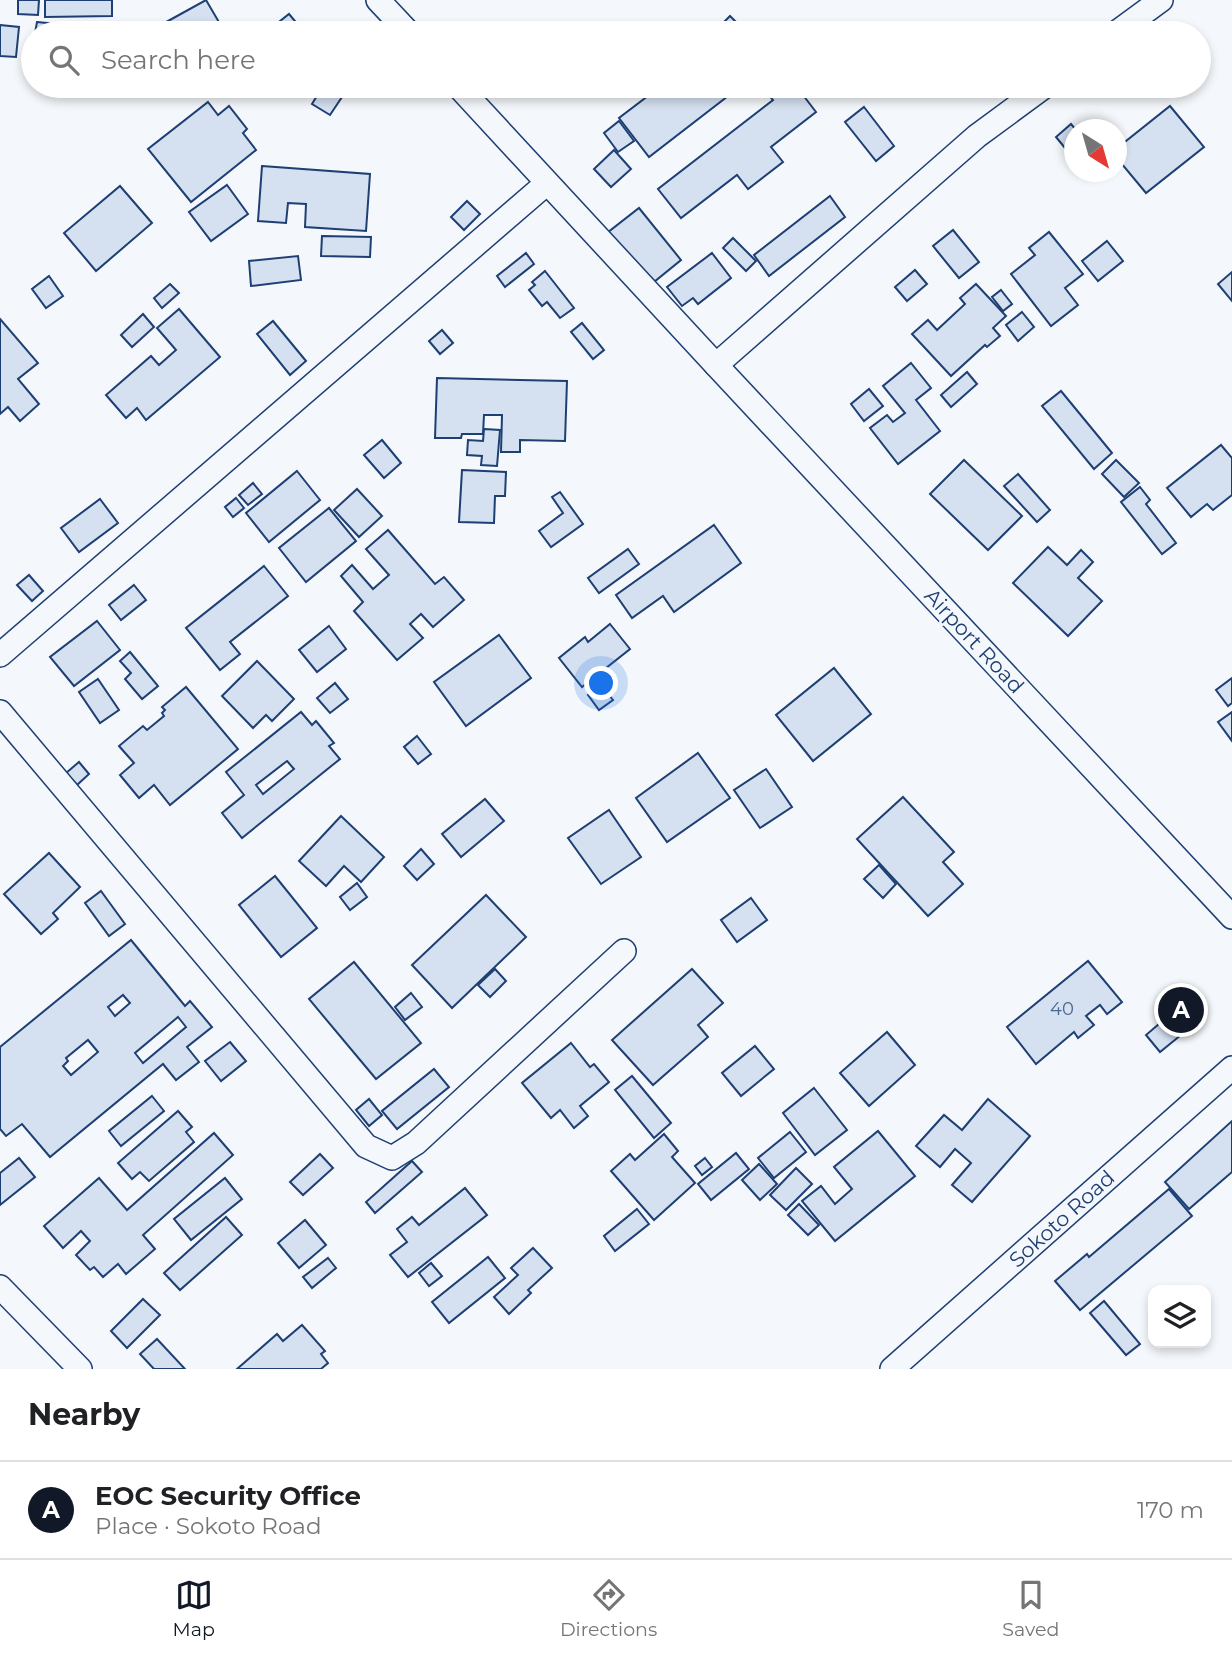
<!DOCTYPE html>
<meta charset="utf-8">
<style>
:root{--surface:#fff;--page:#f2f2f2;--text:#202124;--muted:#757577;--line:#e0e0e0;--accent:#111827}
body{margin:0;font-family:Montserrat,sans-serif;background:var(--page);color:var(--text)}
.controls{position:absolute;right:21px;bottom:21px;display:grid;overflow:hidden;border-radius:14px;box-shadow:0 4px 10px #0003}
.controls button{width:63px;height:63px;display:grid;place-items:center;padding:0;border:0;border-bottom:2px solid var(--line);background:var(--surface);color:var(--text);font:35px sans-serif}
.compass{position:absolute;left:1064px;top:119px;width:63px;height:63px;border-radius:50%;background:var(--surface);box-shadow:0 4px 10px #0003;rotate:143deg}
.you{position:absolute;left:602px;top:684px;width:24px;height:24px;margin:-18px;border:5px solid #fff;border-radius:50%;background:#1a73e8;box-shadow:0 0 0 10px #1a73e833}
.badge{display:grid;place-items:center;width:46px;height:46px;border-radius:50%;background:var(--accent);color:#fff;font-size:23px;font-weight:700}
.pin{position:absolute;translate:-50% -50%;border:4px solid #fff;box-shadow:0 2px 7px #0006}
.list{margin:0;padding:0;list-style:none}
h2{display:flex;justify-content:space-between;align-items:center;height:91px;margin:0;padding:0 28px;font-size:30px}
h2 small{font-size:23px;font-weight:400;color:var(--muted)}
.list li{display:grid;grid-template-columns:46px 1fr auto;gap:21px;align-items:center;box-sizing:border-box;height:98px;padding:0 28px;border-top:2px solid var(--line)}
.list b{display:block;font-size:26px;white-space:nowrap}
.list p{margin:0;font-size:23px;white-space:nowrap;color:var(--muted)}
.list em{font-size:23px;font-style:normal;color:var(--muted)}
.icon{flex:none;width:38px;height:38px;fill:none;stroke:currentColor;stroke-width:2;stroke-linecap:round;stroke-linejoin:round}
.map{position:relative;flex:none;width:1232px;height:1369px;overflow:hidden}
.search{position:absolute;background:var(--surface);box-shadow:0 4px 10px #0003;left:21px;right:21px;top:21px;height:77px;display:flex;align-items:center;gap:18px;box-sizing:border-box;padding:0 24px;border-radius:38px;color:var(--muted);font-size:26px}
.sheet{height:189px;background:var(--surface)}
nav{display:flex;justify-content:space-around;align-items:center;box-sizing:border-box;height:98px;border-top:2px solid var(--line);background:var(--surface);font-size:19px;color:var(--muted)}
nav a{display:grid;justify-items:center;gap:4px}
nav .on{color:var(--accent)}
.map>svg:first-child{display:block}
.building{fill:#d5e0f0;stroke:#1d3f73;stroke-width:2;fill-rule:evenodd}
.lines{fill:none;stroke-linecap:round;stroke-linejoin:round}
.street-casing{stroke:#1d3f73;stroke-width:26}
.street{stroke:#f4f7fb;stroke-width:23}
.labels{text-anchor:middle;stroke-width:5;stroke-linejoin:round;paint-order:stroke}
.number-label{font-size:18px;fill:#4b6792}
.street-label{font-size:21px;fill:#1d3f73;stroke:#f4f7fb}
</style>
<div class="map">
<svg width="1232" height="1369" viewBox="0 0 1232 1369">
<rect width="100%" height="100%" fill="#f4f7fb"/>
<!-- building -->
<g class="building">
<polygon points="18,0 39,0 38,15 18,14"/>
<polygon points="45,0 112,0 112,16 45,17"/>
<polygon points="206,0 223,29 215,33 163,33 159,26"/>
<polygon points="289,14 300,27 292,33 274,33 270,29"/>
<polygon points="730,16 745,31 743,33 726,33 720,26"/>
<polygon points="37,22 86,27 85,33 35,33"/>
<polygon points="0,25 19,27 16,57 0,56"/>
<polygon points="323,86 337,86 346,91 330,115 312,104"/>
<polygon points="661,86 741,86 649,157 619,118"/>
<polygon points="761,86 796,86 816,112 771,147 783,162 748,189 737,175 681,218 658,189 773,100"/>
<polygon points="208,102 218,115 229,106 247,129 243,133 256,150 191,202 148,149"/>
<polygon points="1170,106 1204,147 1146,193 1116,157 1116,149"/>
<polygon points="864,107 894,146 876,161 845,122"/>
<polygon points="619,121 634,141 618,152 604,133"/>
<polygon points="1071,124 1076,130 1074,159 1056,137"/>
<polygon points="614,150 631,169 611,187 594,169"/>
<polygon points="262,166 370,174 366,231 305,227 306,204 288,203 286,223 258,221"/>
<polygon points="227,185 248,214 211,241 189,212"/>
<polygon points="120,186 152,223 96,271 64,233"/>
<polygon points="830,196 845,217 769,276 754,255"/>
<polygon points="467,201 480,214 464,230 451,217"/>
<polygon points="639,208 681,260 649,286 607,233"/>
<polygon points="953,230 979,262 959,278 933,246"/>
<polygon points="1049,232 1083,274 1065,288 1078,305 1051,326 1011,274 1035,255 1029,248"/>
<polygon points="322,236 371,237 370,257 321,256"/>
<polygon points="733,238 756,261 746,271 723,248"/>
<polygon points="1107,241 1123,261 1098,281 1082,261"/>
<polygon points="526,253 534,264 505,287 497,276"/>
<polygon points="712,253 731,278 698,304 693,298 682,306 667,287"/>
<polygon points="298,256 301,280 251,286 249,261"/>
<polygon points="915,270 927,284 907,301 895,287"/>
<polygon points="545,271 574,308 560,318 547,302 542,306 529,290 535,285 532,282"/>
<polygon points="1232,272 1232,301 1218,284"/>
<polygon points="49,276 63,296 46,308 32,289"/>
<polygon points="170,284 179,293 162,308 154,298"/>
<polygon points="976,284 1006,316 993,328 1000,336 987,347 985,345 951,376 912,334 928,320 937,330 965,304 960,298"/>
<polygon points="1001,290 1012,304 1003,311 992,297"/>
<polygon points="179,309 220,357 146,420 137,408 126,418 106,395 151,356 159,365 176,350 157,328"/>
<polygon points="1022,312 1034,327 1018,341 1006,325"/>
<polygon points="143,314 154,327 132,347 121,335"/>
<polygon points="0,319 38,363 18,379 39,404 20,421 8,407 0,414"/>
<polygon points="273,321 306,361 290,375 257,334"/>
<polygon points="582,323 604,350 593,359 571,332"/>
<polygon points="442,330 453,343 440,354 429,341"/>
<polygon points="911,363 931,388 916,400 940,431 898,464 870,428 887,415 893,422 905,413 883,386"/>
<polygon points="967,372 977,384 951,407 941,395"/>
<polygon points="437,378 567,381 565,441 520,440 520,452 501,452 502,415 484,415 483,434 462,434 461,438 435,438"/>
<polygon points="869,389 883,406 864,421 851,404"/>
<polygon points="1061,391 1112,453 1094,469 1042,406"/>
<polygon points="484,429 500,430 497,466 481,465 482,456 467,455 468,440 483,441"/>
<polygon points="382,440 401,463 384,478 364,455"/>
<polygon points="1221,445 1232,458 1232,495 1213,510 1207,504 1191,517 1167,488"/>
<polygon points="964,460 1022,516 988,550 930,494"/>
<polygon points="1116,460 1139,483 1124,497 1102,474"/>
<polygon points="462,470 506,472 505,496 495,496 494,523 459,522"/>
<polygon points="297,471 320,500 269,542 246,513"/>
<polygon points="1018,474 1050,510 1037,522 1004,486"/>
<polygon points="253,483 262,494 248,505 239,495"/>
<polygon points="1140,487 1150,500 1146,504 1176,543 1162,554 1121,502"/>
<polygon points="357,489 382,516 359,537 334,510"/>
<polygon points="560,492 583,524 551,547 539,531 563,513 552,497"/>
<polygon points="236,498 244,508 233,517 225,507"/>
<polygon points="100,499 118,523 79,552 61,528"/>
<polygon points="329,508 356,541 306,582 279,548"/>
<polygon points="714,525 741,563 674,612 663,596 632,618 616,595"/>
<polygon points="388,530 435,584 444,577 464,600 433,627 421,614 410,624 423,638 397,660 354,611 363,602 341,576 352,565 373,589 389,575 366,549"/>
<polygon points="1048,547 1067,565 1081,550 1093,562 1078,578 1102,601 1068,636 1013,583"/>
<polygon points="628,549 639,564 599,593 588,578"/>
<polygon points="264,566 288,596 230,642 240,654 220,670 186,628"/>
<polygon points="29,575 43,591 32,601 17,585"/>
<polygon points="134,585 146,600 121,620 109,605"/>
<polygon points="97,621 120,650 74,686 50,657"/>
<polygon points="610,624 630,649 582,687 559,658 585,637 588,642"/>
<polygon points="329,626 346,649 317,672 299,650"/>
<polygon points="499,635 531,678 466,726 434,682"/>
<polygon points="130,652 158,686 142,699 125,679 131,673 120,661"/>
<polygon points="257,661 294,699 272,721 266,715 253,728 222,696"/>
<polygon points="834,668 871,714 813,761 776,715"/>
<polygon points="1232,678 1232,703 1228,706 1216,690"/>
<polygon points="98,679 119,710 100,723 79,692"/>
<polygon points="335,683 348,699 330,713 317,698"/>
<polygon points="601,685 613,700 599,710 588,695"/>
<polygon points="186,687 238,749 170,805 154,785 139,798 120,775 134,763 119,746 143,726 147,730 164,716 162,713 165,710 162,707"/>
<path d="M 301,712 L 312,725 L 316,721 L 334,743 L 329,746 L 340,759 L 242,838 L 222,813 L 244,795 L 226,772 ZM 287,761 L 294,769 L 263,794 L 256,785 Z"/>
<polygon points="1232,712 1232,741 1218,722"/>
<polygon points="417,736 431,754 418,764 404,747"/>
<polygon points="698,753 730,798 667,842 636,798"/>
<polygon points="79,762 89,774 77,785 66,773"/>
<polygon points="766,769 792,807 760,828 734,790"/>
<polygon points="903,797 954,852 943,862 963,884 928,916 857,839"/>
<polygon points="485,799 504,821 461,857 442,834"/>
<polygon points="609,810 641,857 601,884 568,838"/>
<polygon points="341,816 384,857 361,882 344,866 326,886 299,861"/>
<polygon points="421,849 434,864 417,880 404,866"/>
<polygon points="49,853 80,887 53,913 58,919 41,934 4,894"/>
<polygon points="879,865 896,884 883,898 864,879"/>
<polygon points="275,876 317,928 281,957 239,905"/>
<polygon points="357,883 367,897 350,910 340,897"/>
<polygon points="101,891 125,924 109,936 85,903"/>
<polygon points="486,895 526,937 452,1008 412,965"/>
<polygon points="751,898 767,920 737,942 721,920"/>
<path d="M 131,940 L 185,1006 L 190,1001 L 212,1027 L 187,1047 L 199,1062 L 176,1080 L 163,1064 L 50,1157 L 22,1124 L 6,1136 L 0,1129 L 0,1047 ZM 123,995 L 130,1003 L 115,1016 L 108,1007 ZM 178,1017 L 186,1027 L 143,1063 L 135,1053 ZM 88,1040 L 98,1052 L 71,1075 L 63,1066 L 68,1061 L 66,1058 Z"/>
<polygon points="1088,961 1122,1002 1107,1014 1100,1005 1086,1016 1094,1025 1078,1038 1074,1032 1036,1064 1007,1027"/>
<polygon points="354,962 421,1043 376,1079 309,999"/>
<polygon points="495,969 506,981 490,997 478,985"/>
<polygon points="692,969 723,1003 698,1025 708,1037 653,1085 612,1040"/>
<polygon points="1180,990 1200,1014 1182,1030 1161,1006"/>
<polygon points="411,993 422,1007 405,1020 395,1007"/>
<polygon points="1166,1018 1181,1035 1160,1052 1146,1035"/>
<polygon points="887,1032 915,1065 869,1106 840,1073"/>
<polygon points="230,1042 246,1061 221,1081 205,1061"/>
<polygon points="571,1043 590,1067 594,1064 609,1082 580,1106 588,1116 574,1128 560,1110 551,1118 522,1083"/>
<polygon points="755,1046 774,1069 741,1096 722,1073"/>
<polygon points="434,1069 449,1087 397,1129 382,1111"/>
<polygon points="632,1076 671,1123 654,1138 615,1090"/>
<polygon points="814,1088 847,1130 815,1155 783,1113"/>
<polygon points="152,1096 164,1111 121,1146 109,1131"/>
<polygon points="369,1099 382,1115 369,1126 356,1110"/>
<polygon points="988,1099 1030,1136 972,1202 952,1185 971,1163 955,1149 940,1167 916,1146 944,1115 962,1130"/>
<polygon points="178,1111 192,1127 186,1132 194,1142 149,1181 140,1172 132,1179 118,1163"/>
<polygon points="1232,1121 1232,1172 1189,1209 1165,1182"/>
<polygon points="878,1131 915,1176 835,1241 802,1201 821,1186 835,1204 852,1189 834,1167"/>
<polygon points="790,1132 806,1152 774,1178 758,1158"/>
<polygon points="214,1133 233,1155 143,1235 155,1249 126,1274 118,1264 103,1277 94,1267 90,1270 76,1255 90,1241 81,1231 63,1248 44,1226 99,1178 127,1210"/>
<polygon points="664,1134 678,1151 672,1157 695,1183 654,1220 611,1171 630,1154 635,1160"/>
<polygon points="736,1153 749,1169 711,1200 698,1184"/>
<polygon points="320,1154 333,1168 303,1195 290,1182"/>
<polygon points="19,1158 35,1177 0,1205 0,1173"/>
<polygon points="705,1158 712,1167 702,1175 695,1166"/>
<polygon points="412,1161 422,1172 375,1213 366,1202"/>
<polygon points="759,1164 777,1184 760,1200 742,1180"/>
<polygon points="796,1168 812,1184 786,1210 770,1195"/>
<polygon points="225,1178 242,1199 191,1240 174,1219"/>
<polygon points="465,1188 487,1215 408,1277 390,1255 407,1242 397,1229 412,1217 419,1225"/>
<polygon points="1169,1189 1192,1216 1080,1310 1055,1281 1087,1254 1089,1257"/>
<polygon points="799,1204 819,1225 808,1235 788,1215"/>
<polygon points="637,1209 649,1224 615,1251 604,1236"/>
<polygon points="226,1217 242,1235 180,1290 164,1273"/>
<polygon points="305,1220 326,1245 299,1268 278,1243"/>
<polygon points="533,1248 552,1268 528,1290 531,1293 509,1314 494,1297 518,1275 511,1268"/>
<polygon points="488,1257 505,1278 449,1323 432,1302"/>
<polygon points="328,1258 336,1268 312,1288 303,1277"/>
<polygon points="431,1263 442,1276 429,1286 419,1273"/>
<polygon points="143,1299 160,1315 127,1348 111,1331"/>
<polygon points="1104,1301 1140,1344 1126,1355 1090,1313"/>
<polygon points="302,1325 325,1351 321,1354 328,1363 321,1369 237,1369 277,1334 283,1341"/>
<polygon points="157,1339 185,1369 154,1369 140,1354"/>
</g>
<g class="lines">
<defs>
<g id="street">
<polyline points="378,0 409,33"/>
<polyline points="1116,33 1161,0"/>
<polyline points="458,86 716,365 1232,917"/>
<polyline points="716,365 977,136 1045,86"/>
<polyline points="0,655 547,183"/>
<polyline points="0,712 366,1146 392,1158 416,1143 624,951"/>
<polyline points="0,1287 80,1369"/>
<polyline points="892,1369 1232,1068"/>
</g>
</defs>
<!-- street casing -->
<use href="#street" class="street-casing"/>
<!-- street -->
<use href="#street" class="street"/>
</g>
<g class="labels">
<!-- number labels -->
<g class="number-label">
<text x="1062" y="1015">40</text>
</g>
<!-- street labels -->
<g class="street-label">
<text transform="translate(974 641) rotate(47)" y="7">Airport Road</text>
<text transform="translate(1062 1219) rotate(-42)" y="7">Sokoto Road</text>
</g>
</g>
</svg>
<div class="controls">
<button><svg class="icon" aria-label="layers" viewBox="0 0 24 24"><path d="M12 4l9 5-9 5-9-5zM3 14l9 5 9-5"/></svg></button>
</div>
<svg class="compass" viewBox="-18 -18 36 36"><path d="M0-13l5 13h-10z" fill="#e53935"/><path d="M0 13l5-13h-10z" fill="#757577"/></svg>
<div class="you"></div>
<div class="pin badge" style="left:1181px;top:1010px">A</div>
<div class="search"><svg class="icon" aria-label="search" viewBox="0 0 24 24"><circle cx="10" cy="10" r="6"/><path d="M15 15l6 6"/></svg>Search here</div>
</div>
<section class="sheet">
<h2>Nearby<small></small></h2>
<ul class="list">
<li><span class="badge">A</span><div><b>EOC Security Office</b><p>Place · Sokoto Road</p></div><em>170 m</em></li>
</ul>
</section>
<nav>
<a class="on"><svg class="icon" aria-label="map" viewBox="0 0 24 24"><path d="M3 6l6-2 6 2 6-2v14l-6 2-6-2-6 2zM9 4v14M15 6v14"/></svg>Map</a>
<a><svg class="icon" aria-label="directions" viewBox="0 0 24 24"><path d="M12 3l9 9-9 9-9-9zM9 14v-3h6M13 9l2 2-2 2"/></svg>Directions</a>
<a><svg class="icon" aria-label="saved" viewBox="0 0 24 24"><path d="M7 4h10v16l-5-4-5 4z"/></svg>Saved</a>
</nav>
